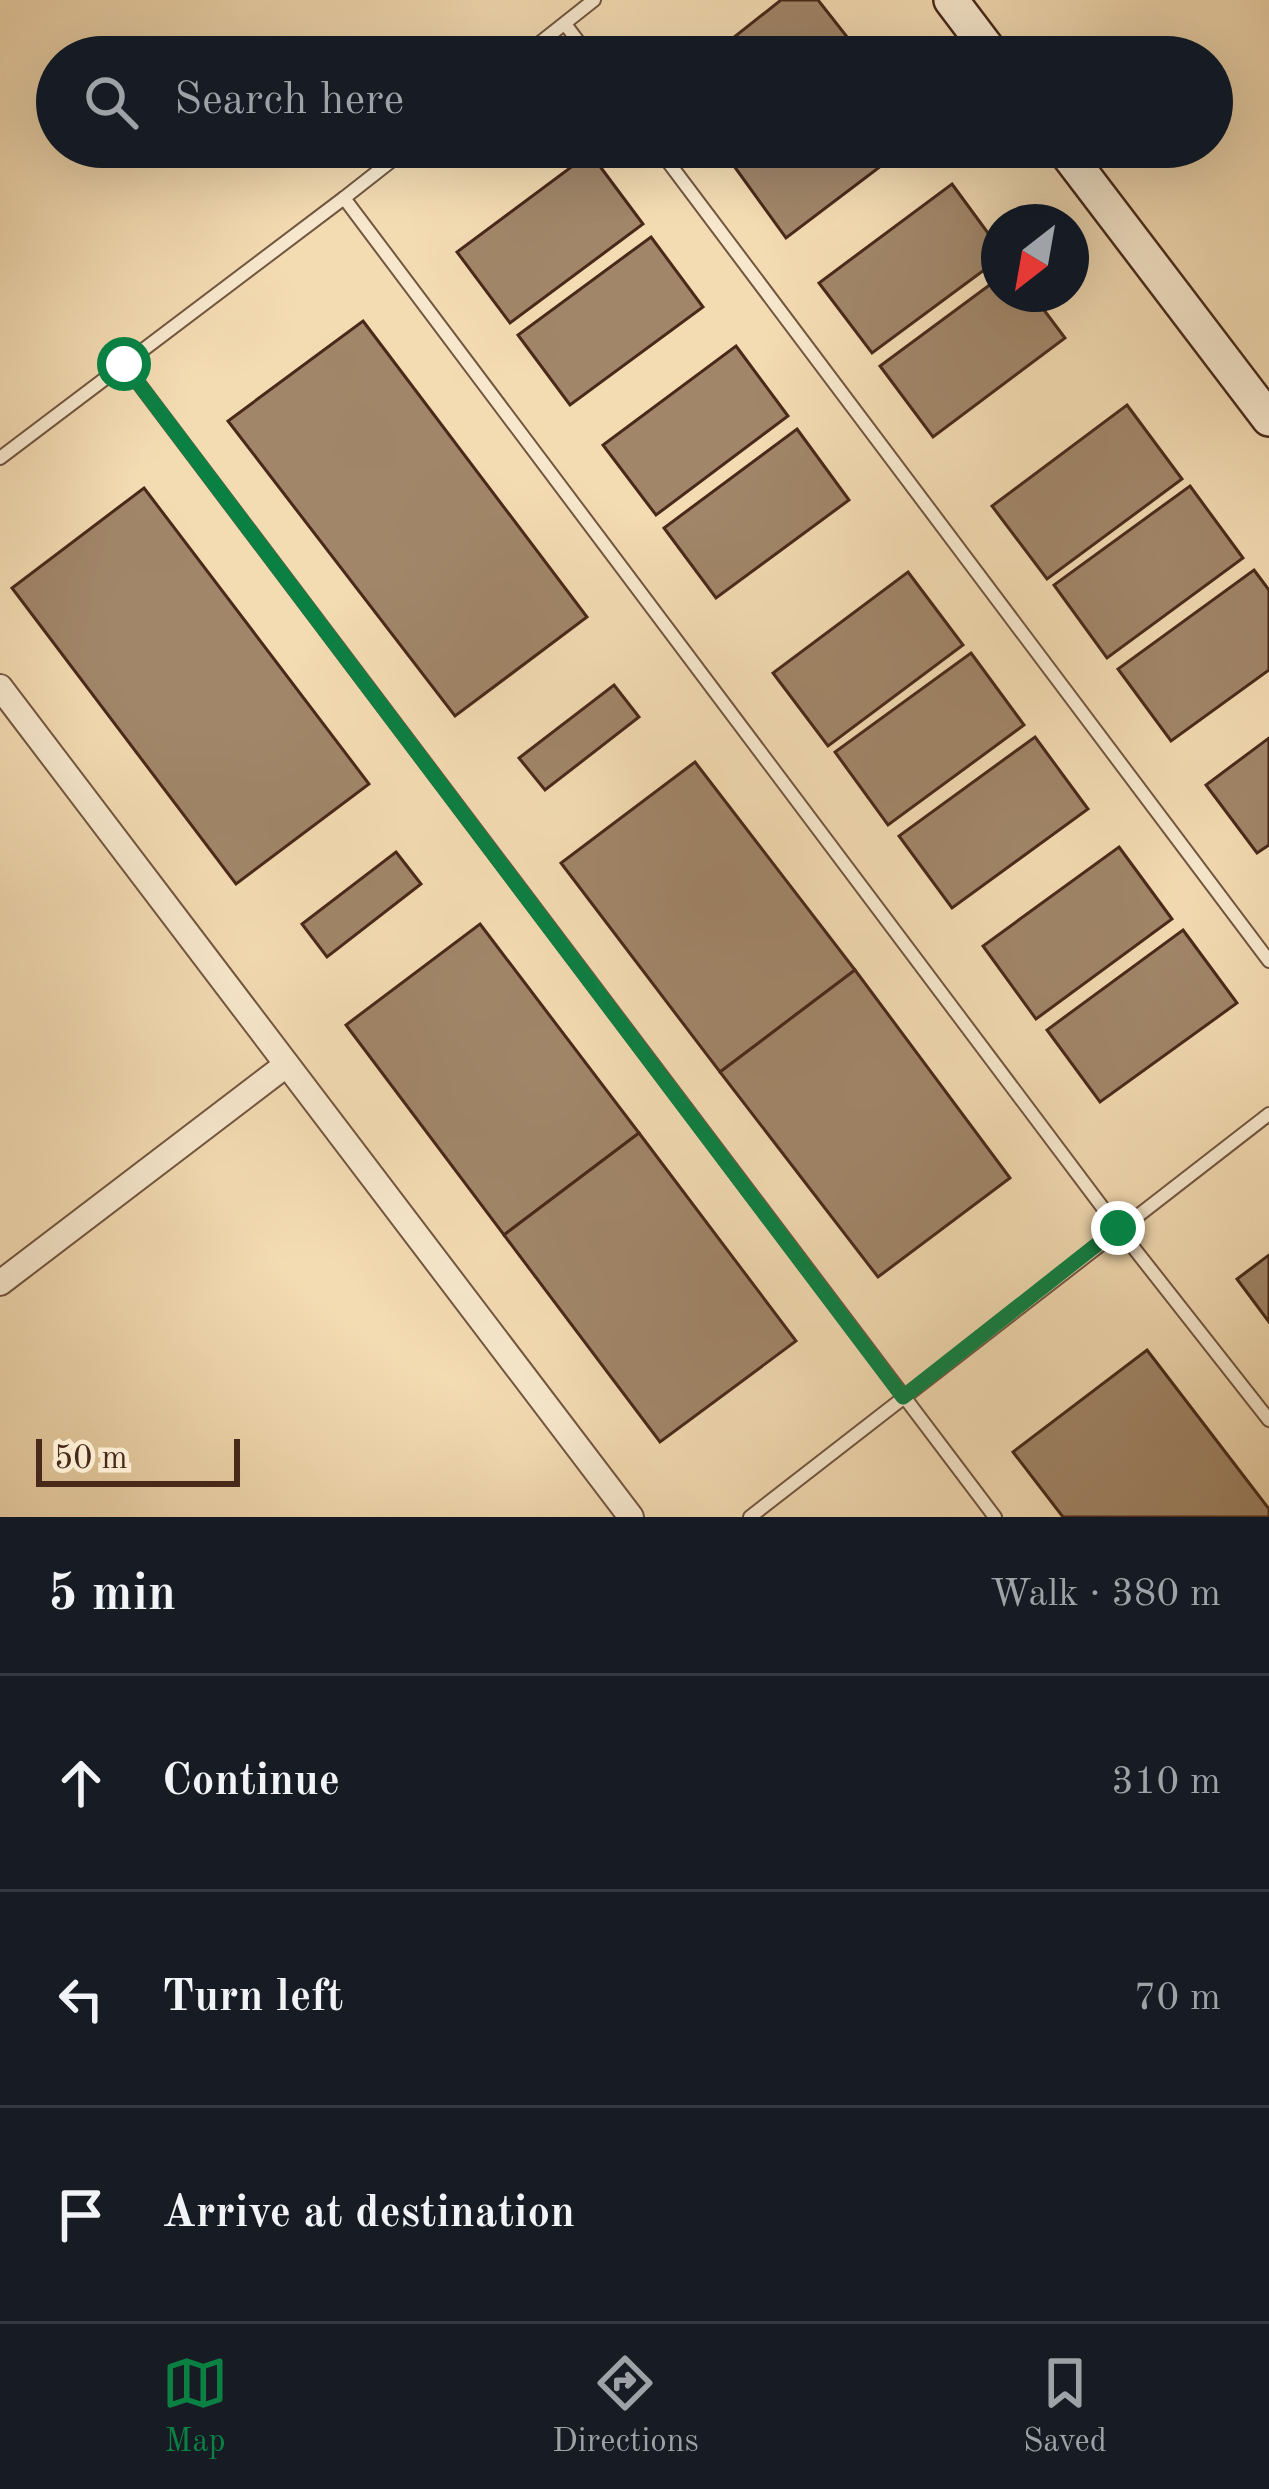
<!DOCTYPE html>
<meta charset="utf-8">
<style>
:root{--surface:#171b24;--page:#20242c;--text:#f1f3f6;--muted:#9ea1a6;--line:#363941;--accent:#0b8043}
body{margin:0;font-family:"Old Standard TT",serif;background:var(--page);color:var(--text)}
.compass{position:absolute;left:981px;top:204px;width:108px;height:108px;border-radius:50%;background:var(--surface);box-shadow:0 12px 48px #0002;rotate:211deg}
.scale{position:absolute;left:36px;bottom:30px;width:204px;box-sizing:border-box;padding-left:12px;border:6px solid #48291a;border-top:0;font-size:33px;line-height:42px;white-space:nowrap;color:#48291a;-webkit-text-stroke:9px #f7e8cd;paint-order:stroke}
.stop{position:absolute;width:36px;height:36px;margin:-27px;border:9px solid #0b8043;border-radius:50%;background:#fff}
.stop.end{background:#0b8043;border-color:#fff;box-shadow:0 3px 12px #0008}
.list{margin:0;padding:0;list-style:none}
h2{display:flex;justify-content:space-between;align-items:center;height:156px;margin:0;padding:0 48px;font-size:51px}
h2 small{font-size:39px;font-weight:400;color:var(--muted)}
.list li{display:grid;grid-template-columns:78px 1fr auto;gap:36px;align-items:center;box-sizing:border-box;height:216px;padding:0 48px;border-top:3px solid var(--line)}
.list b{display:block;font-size:45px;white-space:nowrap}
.list em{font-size:39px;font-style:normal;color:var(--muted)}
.icon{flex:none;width:66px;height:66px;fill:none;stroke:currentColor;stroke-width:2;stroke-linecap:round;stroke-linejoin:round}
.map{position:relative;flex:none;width:1269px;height:1517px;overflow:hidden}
.search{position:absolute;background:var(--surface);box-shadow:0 12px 48px #0002;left:36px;right:36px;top:36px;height:132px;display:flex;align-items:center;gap:30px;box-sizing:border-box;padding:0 42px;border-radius:66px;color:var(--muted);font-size:45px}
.sheet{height:804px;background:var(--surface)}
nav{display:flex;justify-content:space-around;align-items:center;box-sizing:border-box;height:168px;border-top:3px solid var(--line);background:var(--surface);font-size:33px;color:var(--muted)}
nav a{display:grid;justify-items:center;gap:6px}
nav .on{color:var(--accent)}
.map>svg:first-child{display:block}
.building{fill:#a18669;stroke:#48291a;stroke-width:3}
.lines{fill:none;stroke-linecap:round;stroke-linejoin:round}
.lane-casing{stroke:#735640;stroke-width:16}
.street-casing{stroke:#735640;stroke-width:28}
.secondary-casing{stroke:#48291a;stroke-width:38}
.lane{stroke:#f7e8cd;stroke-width:12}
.street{stroke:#f7e8cd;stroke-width:24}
.secondary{stroke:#f7e8cd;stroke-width:33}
.route{stroke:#0b8043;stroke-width:15}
</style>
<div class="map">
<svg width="1269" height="1517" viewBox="0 0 1269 1517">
<rect width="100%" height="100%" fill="#f3dbb2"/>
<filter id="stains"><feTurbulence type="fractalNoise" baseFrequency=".00167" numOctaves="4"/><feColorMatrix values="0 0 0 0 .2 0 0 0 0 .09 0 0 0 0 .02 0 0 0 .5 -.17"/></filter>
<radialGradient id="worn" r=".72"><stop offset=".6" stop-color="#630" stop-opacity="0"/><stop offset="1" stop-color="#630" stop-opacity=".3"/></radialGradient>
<!-- building -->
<g class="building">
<polygon points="781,0 818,0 859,52 853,57 709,57"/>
<polygon points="759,147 906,147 786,238 734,166"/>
<polygon points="590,153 643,224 510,323 457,252"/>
<polygon points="952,184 999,248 999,259 872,353 819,283"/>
<polygon points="651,237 703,307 570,405 518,335"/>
<polygon points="999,278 999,294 1032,294 1065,338 933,437 880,366"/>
<polygon points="363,321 587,617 455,716 228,421"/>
<polygon points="736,346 788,416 656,515 603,445"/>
<polygon points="1127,405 1182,479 1047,579 992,506"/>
<polygon points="797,429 849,500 716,598 664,528"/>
<polygon points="1190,486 1243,558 1107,658 1054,585"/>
<polygon points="144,488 369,784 236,884 12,588"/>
<polygon points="1254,570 1269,590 1269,670 1171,741 1118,669"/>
<polygon points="908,572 963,645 828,746 773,673"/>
<polygon points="971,653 1024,725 888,825 835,752"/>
<polygon points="614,685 639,717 545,790 519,758"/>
<polygon points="1035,737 1088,809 952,908 899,836"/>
<polygon points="1269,738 1269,845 1257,853 1206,785"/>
<polygon points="695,762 855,970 720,1072 561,863"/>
<polygon points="1119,847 1172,919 1036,1019 983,946"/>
<polygon points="396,852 421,884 327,957 302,924"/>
<polygon points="480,924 639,1133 504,1235 346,1025"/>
<polygon points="1183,930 1237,1003 1100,1102 1047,1030"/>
<polygon points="855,970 1010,1178 878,1277 720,1072"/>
<polygon points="639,1133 796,1341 660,1442 504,1235"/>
<polygon points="1269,1255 1269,1322 1237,1279"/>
<polygon points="1147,1350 1269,1509 1269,1517 1063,1517 1013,1452"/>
</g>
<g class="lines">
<defs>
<g id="lane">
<polyline points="565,24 590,57"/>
<polyline points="522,57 594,0"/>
<polyline points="657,147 1269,961"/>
<polyline points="344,198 409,147"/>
<polyline points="124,364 995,1517"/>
<polyline points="0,458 344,198 1118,1228 1269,1420"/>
<polyline points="750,1517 1269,1114"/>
</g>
<g id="street">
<polyline points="0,687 631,1517"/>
<polyline points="0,1283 286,1065"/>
</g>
<g id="secondary">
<polyline points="951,0 994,57"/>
<polyline points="1062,147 1269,419"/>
</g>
</defs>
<!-- lane casing -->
<use href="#lane" class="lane-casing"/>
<!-- street casing -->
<use href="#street" class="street-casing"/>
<!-- secondary casing -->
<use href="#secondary" class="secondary-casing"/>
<!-- lane -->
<use href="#lane" class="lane"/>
<!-- street -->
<use href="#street" class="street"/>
<!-- secondary -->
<use href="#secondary" class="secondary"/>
</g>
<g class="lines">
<!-- route -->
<polyline class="route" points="124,364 903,1397 1118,1228"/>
</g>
<rect width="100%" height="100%" filter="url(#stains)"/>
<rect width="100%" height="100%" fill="url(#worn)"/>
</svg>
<svg class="compass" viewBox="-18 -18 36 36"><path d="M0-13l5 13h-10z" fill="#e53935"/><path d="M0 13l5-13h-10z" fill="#9ea1a6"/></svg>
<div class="scale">50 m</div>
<div class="stop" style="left:124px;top:364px"></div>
<div class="stop end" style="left:1118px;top:1228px"></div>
<div class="search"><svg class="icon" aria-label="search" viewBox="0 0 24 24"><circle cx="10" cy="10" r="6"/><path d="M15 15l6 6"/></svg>Search here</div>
</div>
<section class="sheet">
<h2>5 min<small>Walk · 380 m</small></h2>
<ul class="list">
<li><svg class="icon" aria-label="ahead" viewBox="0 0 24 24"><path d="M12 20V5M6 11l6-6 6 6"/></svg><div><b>Continue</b></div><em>310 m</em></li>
<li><svg class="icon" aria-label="left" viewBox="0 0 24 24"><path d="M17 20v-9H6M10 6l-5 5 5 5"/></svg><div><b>Turn left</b></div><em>70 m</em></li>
<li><svg class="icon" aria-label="arrive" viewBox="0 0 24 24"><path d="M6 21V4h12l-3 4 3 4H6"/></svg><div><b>Arrive at destination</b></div></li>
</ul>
</section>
<nav>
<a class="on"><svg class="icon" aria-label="map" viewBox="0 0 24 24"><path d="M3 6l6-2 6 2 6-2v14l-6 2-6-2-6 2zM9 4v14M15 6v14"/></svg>Map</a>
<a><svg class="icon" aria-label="directions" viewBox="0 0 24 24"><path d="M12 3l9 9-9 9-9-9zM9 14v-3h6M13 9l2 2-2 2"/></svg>Directions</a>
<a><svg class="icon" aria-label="saved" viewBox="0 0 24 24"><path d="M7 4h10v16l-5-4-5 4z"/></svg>Saved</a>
</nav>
